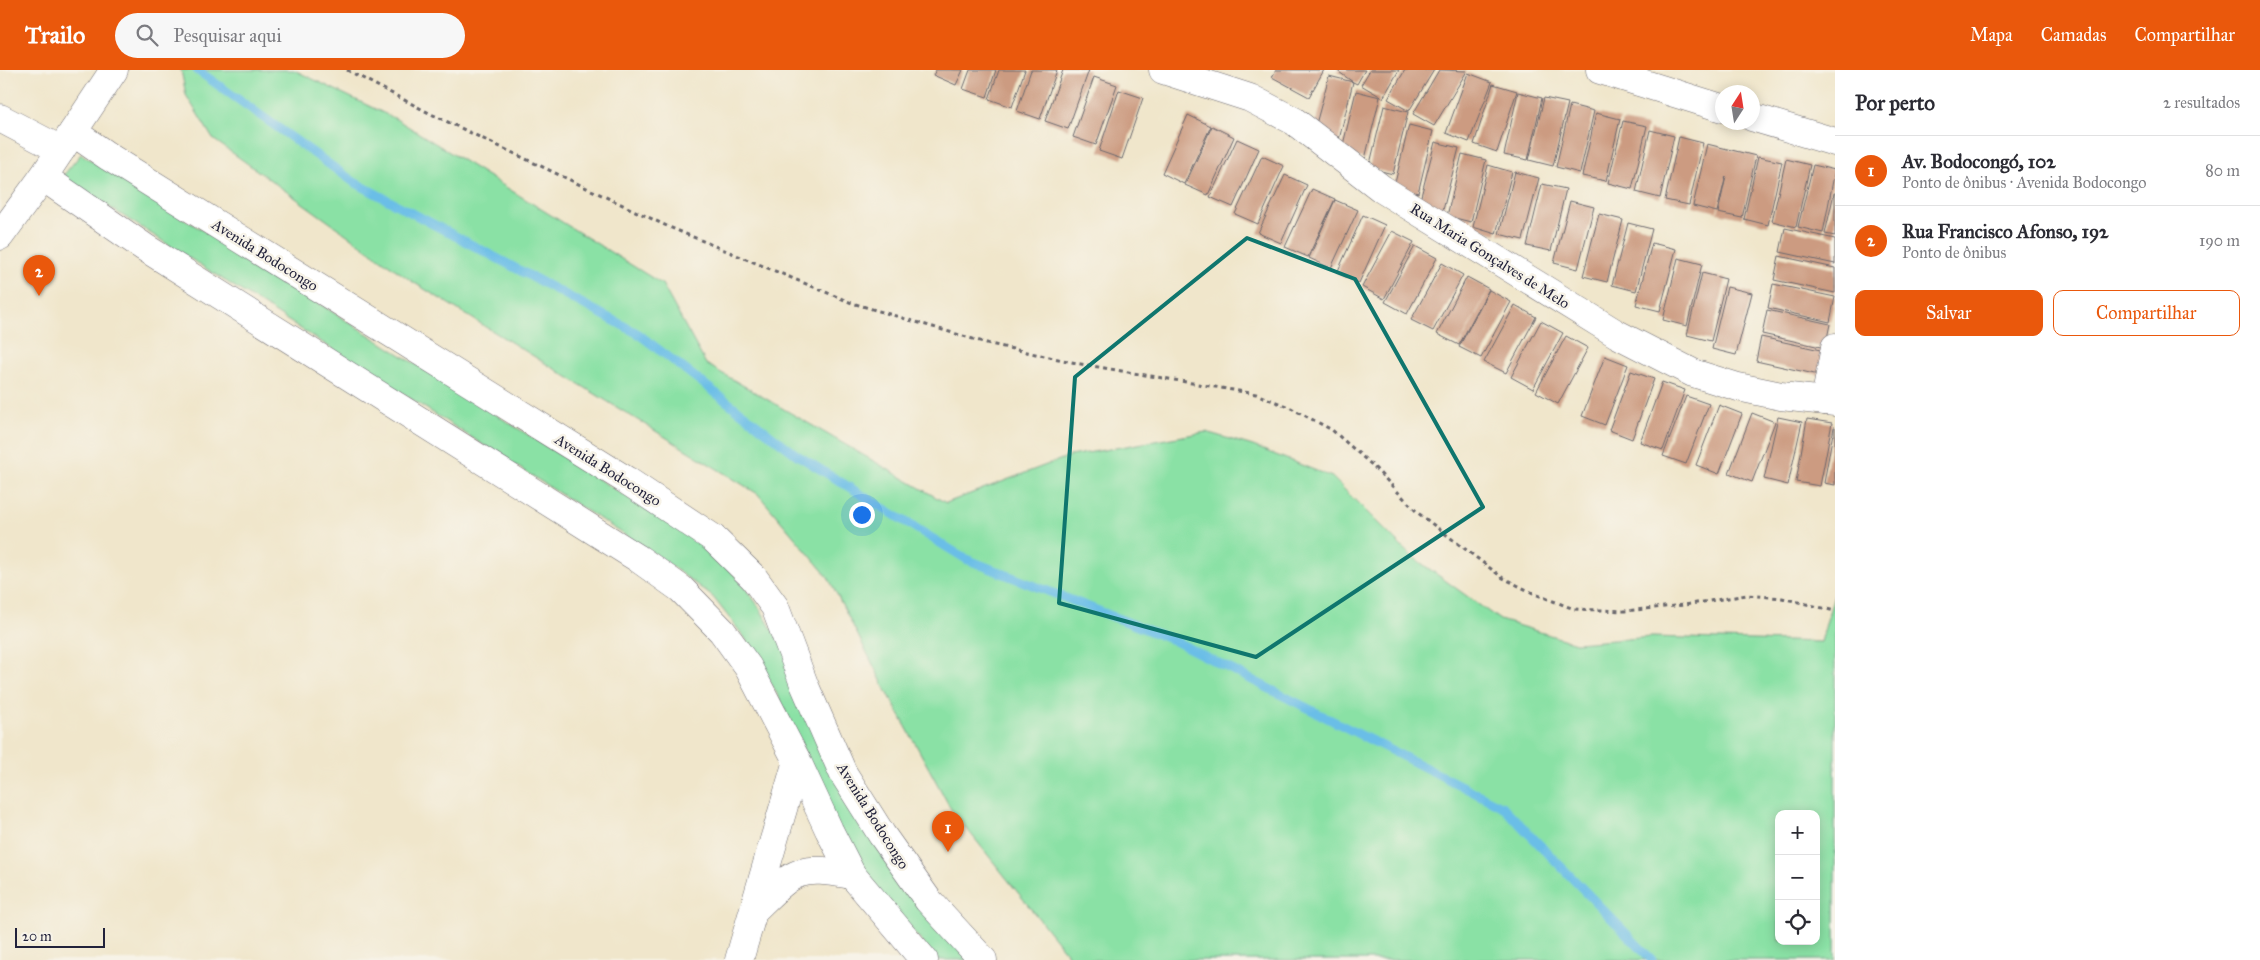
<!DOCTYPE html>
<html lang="pt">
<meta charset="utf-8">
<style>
:root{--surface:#fff;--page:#f7f7f7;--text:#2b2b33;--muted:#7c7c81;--line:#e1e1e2;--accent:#ea580c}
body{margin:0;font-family:"IM FELL Great Primer",serif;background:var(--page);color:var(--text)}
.controls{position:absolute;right:15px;bottom:15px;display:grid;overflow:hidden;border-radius:10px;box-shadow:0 2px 12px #0003}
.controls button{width:45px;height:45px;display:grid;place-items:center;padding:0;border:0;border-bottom:1px solid var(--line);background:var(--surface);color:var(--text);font:25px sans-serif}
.compass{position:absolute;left:1715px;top:15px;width:45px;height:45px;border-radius:50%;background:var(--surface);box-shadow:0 2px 12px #0003;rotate:12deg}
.scale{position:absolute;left:15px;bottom:12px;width:90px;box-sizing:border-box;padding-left:5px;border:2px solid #22223b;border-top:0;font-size:14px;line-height:18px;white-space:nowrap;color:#22223b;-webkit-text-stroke:4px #f7f3e8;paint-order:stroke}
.you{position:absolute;left:861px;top:444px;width:18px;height:18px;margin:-12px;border:4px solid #fff;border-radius:50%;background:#1a73e8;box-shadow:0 0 0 8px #1a73e833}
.badge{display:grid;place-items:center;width:32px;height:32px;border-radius:50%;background:var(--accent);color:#fff;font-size:16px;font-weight:700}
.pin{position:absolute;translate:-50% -41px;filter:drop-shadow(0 1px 2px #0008)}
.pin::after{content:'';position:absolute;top:26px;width:18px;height:15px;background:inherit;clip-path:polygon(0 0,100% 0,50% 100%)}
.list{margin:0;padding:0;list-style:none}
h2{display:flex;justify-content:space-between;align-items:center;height:65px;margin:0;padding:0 20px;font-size:21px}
h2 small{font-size:16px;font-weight:400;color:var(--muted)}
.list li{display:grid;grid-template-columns:32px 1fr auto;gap:15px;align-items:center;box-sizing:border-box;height:70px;padding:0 20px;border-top:1px solid var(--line)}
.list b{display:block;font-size:19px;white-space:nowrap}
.list p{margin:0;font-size:16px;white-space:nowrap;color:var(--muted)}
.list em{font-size:16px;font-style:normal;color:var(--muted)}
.actions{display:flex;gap:10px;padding:15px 20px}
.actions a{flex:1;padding:11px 0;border:1px solid var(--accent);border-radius:10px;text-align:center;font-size:18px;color:var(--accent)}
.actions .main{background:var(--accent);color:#fff}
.icon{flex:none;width:28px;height:28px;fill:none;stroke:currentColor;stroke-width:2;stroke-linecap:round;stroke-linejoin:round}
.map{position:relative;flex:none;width:1835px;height:890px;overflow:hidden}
header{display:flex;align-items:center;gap:30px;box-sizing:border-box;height:70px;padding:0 25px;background:var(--accent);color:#fff}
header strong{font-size:24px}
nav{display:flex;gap:28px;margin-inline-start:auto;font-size:18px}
.search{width:350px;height:45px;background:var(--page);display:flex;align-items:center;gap:12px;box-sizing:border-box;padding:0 18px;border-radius:28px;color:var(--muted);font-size:19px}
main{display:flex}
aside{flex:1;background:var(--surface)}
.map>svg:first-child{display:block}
.green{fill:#8ae1a5;stroke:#568270;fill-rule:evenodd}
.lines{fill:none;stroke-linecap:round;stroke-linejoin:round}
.stream{stroke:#6bbee7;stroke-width:9}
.building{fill:#cc9b81}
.minor-casing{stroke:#6a676d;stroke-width:29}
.path{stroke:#6a676d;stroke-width:3;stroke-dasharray:4 4;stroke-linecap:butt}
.minor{stroke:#fff;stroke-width:28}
.marked{fill:none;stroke:#0f766e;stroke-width:4;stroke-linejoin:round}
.labels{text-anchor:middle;stroke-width:5;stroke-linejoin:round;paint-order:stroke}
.street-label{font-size:15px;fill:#22223b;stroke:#f7f3e8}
</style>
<header>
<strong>Trailo</strong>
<div class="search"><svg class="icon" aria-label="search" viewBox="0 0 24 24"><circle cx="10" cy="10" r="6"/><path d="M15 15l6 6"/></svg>Pesquisar aqui</div>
<nav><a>Mapa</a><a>Camadas</a><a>Compartilhar</a></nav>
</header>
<main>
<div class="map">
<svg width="1835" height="890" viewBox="0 0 1835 890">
<rect width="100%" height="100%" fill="#f7f3e8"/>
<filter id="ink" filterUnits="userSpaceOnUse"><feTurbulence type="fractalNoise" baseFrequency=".02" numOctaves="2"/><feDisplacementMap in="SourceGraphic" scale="10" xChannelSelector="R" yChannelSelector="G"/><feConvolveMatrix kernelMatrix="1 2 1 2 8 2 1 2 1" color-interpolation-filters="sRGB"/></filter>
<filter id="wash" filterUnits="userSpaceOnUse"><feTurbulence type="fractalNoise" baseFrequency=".0096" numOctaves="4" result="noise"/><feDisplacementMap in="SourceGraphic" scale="20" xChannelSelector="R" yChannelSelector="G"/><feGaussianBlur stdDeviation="1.12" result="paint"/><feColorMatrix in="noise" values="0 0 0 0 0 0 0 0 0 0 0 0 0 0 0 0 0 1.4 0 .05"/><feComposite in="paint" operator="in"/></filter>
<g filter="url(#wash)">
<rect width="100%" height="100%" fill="#f0e6cb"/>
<!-- green -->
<g class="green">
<path d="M 181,0 L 294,0 L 396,49 L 662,214 L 706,294 L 946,433 L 1070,386 L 1206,362 L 1253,376 L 1332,407 L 1410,485 L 1500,550 L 1576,573 L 1652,567 L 1821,572 L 1835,521 L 1835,890 L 1072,890 L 951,739 L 886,620 L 828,507 L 758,424 L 413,212 L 213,69 L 186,25 ZM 1779,744 L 1816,744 L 1816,871 L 1779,871 Z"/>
<polygon points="81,84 697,471 736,506 757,534 970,890 938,890 859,800 781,631 745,568 713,527 658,486 62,107"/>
</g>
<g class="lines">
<!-- stream -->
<polyline class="stream" points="197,0 354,112 637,263 797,385 966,489 1173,570 1503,737 1652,890"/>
</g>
<g id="blocks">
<!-- building -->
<g class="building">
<polygon points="936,0 963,0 956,15 933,5"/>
<polygon points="970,0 996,0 987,27 963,19"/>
<polygon points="999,0 1025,0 1012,37 989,29"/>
<polygon points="1031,0 1057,0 1040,49 1017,41"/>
<polygon points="1063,0 1089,0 1068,59 1045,51"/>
<polygon points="1276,0 1324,0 1309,27 1272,7"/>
<polygon points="1336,0 1365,0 1357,14 1353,12 1338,74 1316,54 1329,6 1353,12"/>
<polygon points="1370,0 1399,0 1383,28 1361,15"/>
<polygon points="1405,0 1434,0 1409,41 1388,29"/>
<polygon points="1439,0 1467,1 1434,56 1413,44"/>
<polygon points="1468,3 1492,12 1469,72 1446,63"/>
<polygon points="1094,7 1117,15 1096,75 1073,67"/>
<polygon points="1493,14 1517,21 1497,82 1474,74"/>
<polygon points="1119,20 1143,28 1122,89 1099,81"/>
<polygon points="1356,21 1380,27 1365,89 1341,83"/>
<polygon points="1518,22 1542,28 1528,90 1504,85"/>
<polygon points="1544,28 1568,33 1553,96 1529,90"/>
<polygon points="1570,35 1594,41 1580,103 1556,97"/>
<polygon points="1384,36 1408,42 1393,104 1369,98"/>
<polygon points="1596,43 1620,49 1606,111 1582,106"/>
<polygon points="1188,45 1211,56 1184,114 1162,103"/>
<polygon points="1623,51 1647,56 1632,119 1608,113"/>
<polygon points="1409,55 1433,61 1418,123 1394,117"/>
<polygon points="1212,56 1234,67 1208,125 1185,115"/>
<polygon points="1650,60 1674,66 1660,128 1636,122"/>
<polygon points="1679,67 1703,73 1689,135 1665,130"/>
<polygon points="1237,69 1259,79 1233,137 1210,127"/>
<polygon points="1435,72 1459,78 1443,140 1419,134"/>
<polygon points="1707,74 1756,86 1742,148 1718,143 1726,106 1717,142 1693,136"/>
<polygon points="1462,84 1486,90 1471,152 1447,146"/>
<polygon points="1262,86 1284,96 1258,154 1235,144"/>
<polygon points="1758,87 1782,92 1768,155 1744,149"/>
<polygon points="1786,89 1810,95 1796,157 1772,151"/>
<polygon points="1488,95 1512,102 1496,164 1473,157"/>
<polygon points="1813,95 1835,100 1823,163 1798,157"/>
<polygon points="1515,102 1539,108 1523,170 1499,164"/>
<polygon points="1285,105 1307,115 1281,173 1258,163"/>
<polygon points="1542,114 1566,119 1551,181 1527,176"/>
<polygon points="1312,119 1335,129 1308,187 1285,177"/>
<polygon points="1834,123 1835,123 1835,166 1825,164"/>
<polygon points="1335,130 1358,140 1331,198 1309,188"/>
<polygon points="1570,131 1594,137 1578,199 1554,193"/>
<polygon points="1599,144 1623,150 1607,212 1583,206"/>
<polygon points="1363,145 1385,155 1359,213 1337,203"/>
<polygon points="1628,153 1652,159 1636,221 1612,215"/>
<polygon points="1785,158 1835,169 1835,194 1780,182"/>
<polygon points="1392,161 1414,172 1384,229 1362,217"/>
<polygon points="1652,173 1676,179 1660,241 1636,235"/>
<polygon points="1415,176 1437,188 1407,244 1385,232"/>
<polygon points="1779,186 1835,198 1835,223 1774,210"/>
<polygon points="1678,188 1702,194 1687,256 1663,250"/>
<polygon points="1442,193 1463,205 1433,261 1411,250"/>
<polygon points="1702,203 1726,209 1711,271 1687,265"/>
<polygon points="1467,207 1489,219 1459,275 1437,264"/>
<polygon points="1773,214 1835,227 1830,252 1768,238"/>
<polygon points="1727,217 1752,223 1736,285 1712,279"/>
<polygon points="1489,220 1511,232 1481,288 1459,277"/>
<polygon points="1515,235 1536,247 1506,303 1484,292"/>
<polygon points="1767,240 1830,254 1825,278 1762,264"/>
<polygon points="1541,251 1563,263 1533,319 1511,307"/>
<polygon points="1566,266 1588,278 1558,334 1536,322"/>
<polygon points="1761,267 1825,281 1819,305 1756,291"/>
<polygon points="1605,286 1628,295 1605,355 1582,346"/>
<polygon points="1631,301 1654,309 1632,369 1609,360"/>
<polygon points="1662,312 1685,320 1663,380 1640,372"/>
<polygon points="1686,326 1709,334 1686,394 1663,386"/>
<polygon points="1719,335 1742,344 1719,404 1696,395"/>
<polygon points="1752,343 1775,352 1752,412 1729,403"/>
<polygon points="1778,347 1802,352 1788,415 1764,409"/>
<polygon points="1807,349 1832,353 1820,416 1796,412"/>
<polygon points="1834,357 1835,357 1835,415 1824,413"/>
</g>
</g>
</g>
<g filter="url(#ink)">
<use href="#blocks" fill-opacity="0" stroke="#6a676d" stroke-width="1"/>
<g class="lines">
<defs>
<g id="minor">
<polyline points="1163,0 1250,28 1294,51 1382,119 1617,264 1693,303 1738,317 1781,326 1835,332"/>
<polyline points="1600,0 1722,38"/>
<polyline points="1752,47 1835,72"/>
<polyline points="0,48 61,80"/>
<polyline points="73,62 109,87 626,410 713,468 754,508 775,537 804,614 843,703 882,765 928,830 983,890"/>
<polyline points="43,107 144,177 639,489 681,519 722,561 748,597 797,691 829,760 852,805 924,890"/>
<polyline points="0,166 43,107 114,0"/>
<polyline points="1825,331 1835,277"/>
<path d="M 755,839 C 794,801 797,795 852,805"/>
<polyline points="739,890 797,691"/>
</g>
</defs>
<!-- minor casing -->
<use href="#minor" class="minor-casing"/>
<!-- path -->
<polyline class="path" points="347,0 431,44 669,157 852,233 990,274 1081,294 1256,324 1291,338 1332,360 1372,395 1418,443 1503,508 1535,524 1574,539 1625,541 1684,535 1747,525 1782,528 1835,541"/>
<!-- minor -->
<use href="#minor" class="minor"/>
</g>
</g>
<!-- marked area -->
<path class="marked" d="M 1247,168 L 1355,209 L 1483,437 L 1256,587 L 1059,533 L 1075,307 Z"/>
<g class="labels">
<!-- street labels -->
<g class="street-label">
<text transform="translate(265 185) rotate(32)" y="5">Avenida Bodocongo</text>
<text transform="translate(1490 186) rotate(32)" y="5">Rua Maria Gonçalves de Melo</text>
<text transform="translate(608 400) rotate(32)" y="5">Avenida Bodocongo</text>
<text transform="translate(873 746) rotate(58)" y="5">Avenida Bodocongo</text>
</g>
</g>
</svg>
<div class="controls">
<button>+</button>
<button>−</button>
<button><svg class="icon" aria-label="locate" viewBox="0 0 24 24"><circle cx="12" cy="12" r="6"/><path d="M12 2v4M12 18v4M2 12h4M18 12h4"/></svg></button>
</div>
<svg class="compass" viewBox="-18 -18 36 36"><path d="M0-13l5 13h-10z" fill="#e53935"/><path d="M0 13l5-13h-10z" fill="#7c7c81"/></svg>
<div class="scale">20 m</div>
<div class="you"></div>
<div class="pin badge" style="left:948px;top:782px">1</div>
<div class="pin badge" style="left:39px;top:226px">2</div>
</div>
<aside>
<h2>Por perto<small>2 resultados</small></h2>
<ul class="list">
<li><span class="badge">1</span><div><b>Av. Bodocongó, 102</b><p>Ponto de ônibus · Avenida Bodocongo</p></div><em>80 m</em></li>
<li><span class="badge">2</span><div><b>Rua Francisco Afonso, 192</b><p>Ponto de ônibus</p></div><em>190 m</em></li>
</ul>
<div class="actions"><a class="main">Salvar</a><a>Compartilhar</a></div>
</aside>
</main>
